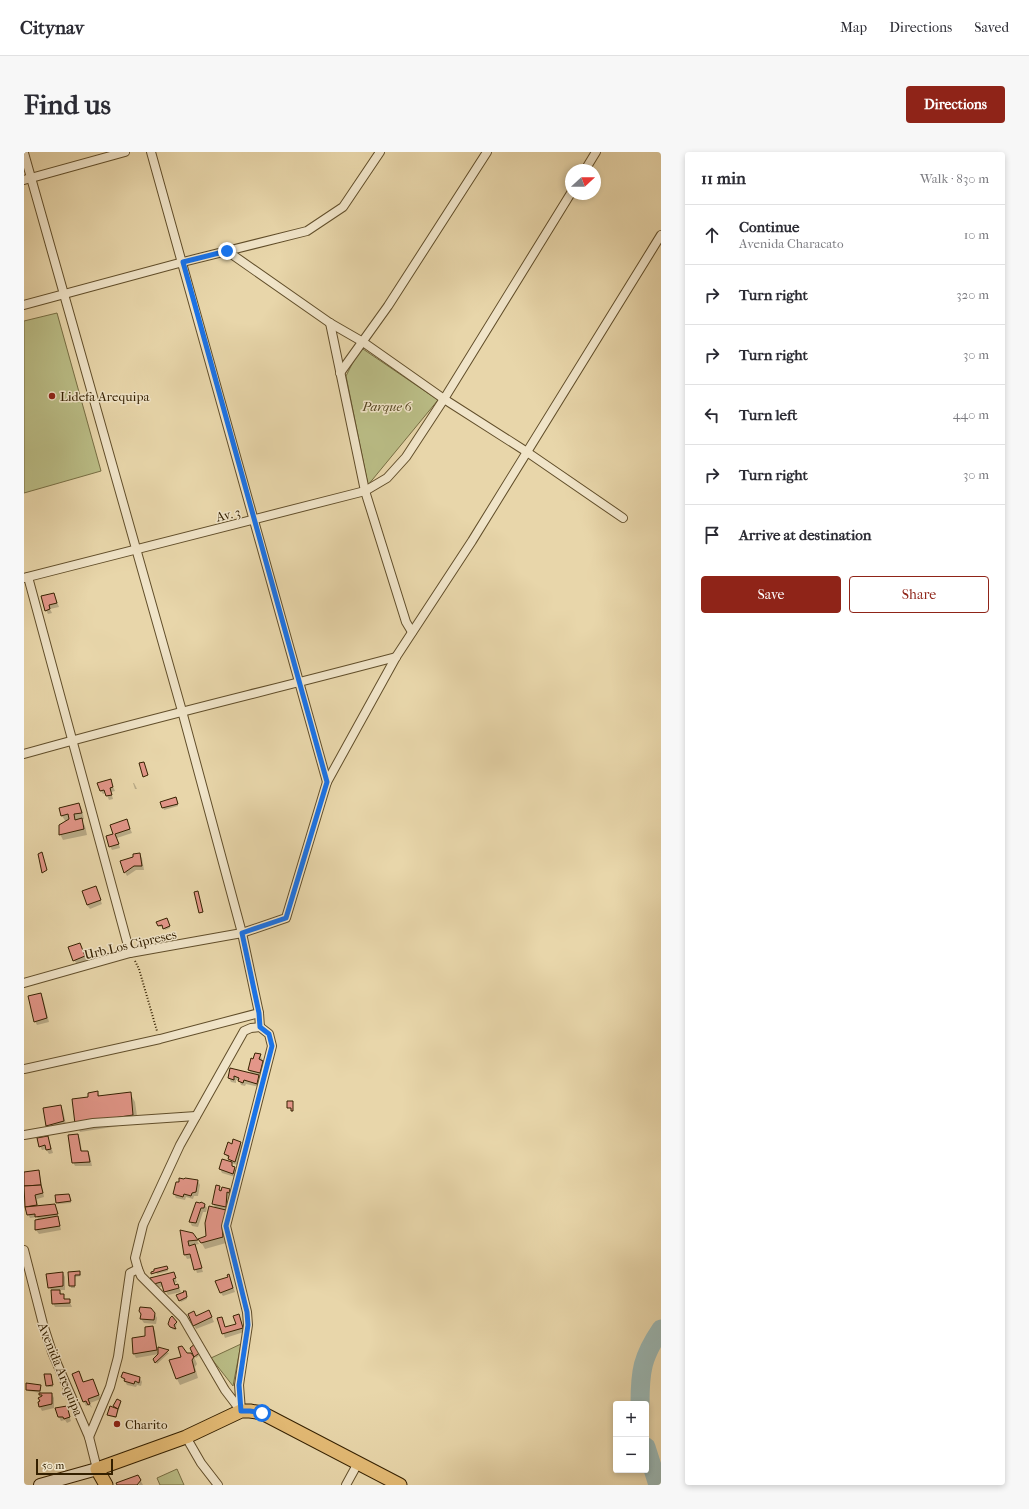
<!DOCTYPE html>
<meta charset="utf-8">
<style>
:root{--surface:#fff;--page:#f7f7f7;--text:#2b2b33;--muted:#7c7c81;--line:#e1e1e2;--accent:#8f2418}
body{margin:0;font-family:"IM FELL French Canon",serif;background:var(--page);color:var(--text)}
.controls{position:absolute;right:12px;bottom:12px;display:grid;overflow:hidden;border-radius:4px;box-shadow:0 2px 6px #0003}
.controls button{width:36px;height:36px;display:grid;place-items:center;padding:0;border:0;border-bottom:1px solid var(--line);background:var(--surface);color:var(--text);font:20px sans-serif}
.compass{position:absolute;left:541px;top:12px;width:36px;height:36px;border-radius:50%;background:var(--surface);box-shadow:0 2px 6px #0003;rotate:69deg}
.scale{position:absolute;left:12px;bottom:10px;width:77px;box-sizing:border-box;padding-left:4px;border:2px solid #342000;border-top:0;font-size:11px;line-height:14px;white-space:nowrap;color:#342000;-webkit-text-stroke:3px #f0e4c8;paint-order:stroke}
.stop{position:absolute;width:12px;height:12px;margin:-9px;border:3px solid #1a73e8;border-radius:50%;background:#fff}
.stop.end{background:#1a73e8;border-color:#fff;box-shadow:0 1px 4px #0008}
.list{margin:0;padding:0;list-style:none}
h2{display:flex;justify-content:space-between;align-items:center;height:52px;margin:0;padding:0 16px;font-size:17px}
h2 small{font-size:13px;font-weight:400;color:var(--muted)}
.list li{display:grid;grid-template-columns:26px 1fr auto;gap:12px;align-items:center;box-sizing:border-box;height:60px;padding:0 16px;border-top:1px solid var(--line)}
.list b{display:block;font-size:15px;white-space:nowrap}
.list p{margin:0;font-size:13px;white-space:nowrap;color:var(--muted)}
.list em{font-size:13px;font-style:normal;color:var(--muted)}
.actions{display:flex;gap:8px;padding:12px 16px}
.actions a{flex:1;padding:9px 0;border:1px solid var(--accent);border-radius:4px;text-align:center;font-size:14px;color:var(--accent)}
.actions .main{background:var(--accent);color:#fff}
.icon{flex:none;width:22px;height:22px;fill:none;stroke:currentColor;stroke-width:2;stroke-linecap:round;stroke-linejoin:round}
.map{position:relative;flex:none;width:637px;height:1333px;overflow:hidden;border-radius:4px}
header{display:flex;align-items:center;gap:24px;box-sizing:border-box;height:56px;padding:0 20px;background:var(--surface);border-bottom:1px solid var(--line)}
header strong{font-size:19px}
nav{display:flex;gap:22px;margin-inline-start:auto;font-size:14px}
.intro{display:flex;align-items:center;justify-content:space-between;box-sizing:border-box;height:96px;padding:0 24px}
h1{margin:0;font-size:28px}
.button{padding:10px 18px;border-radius:4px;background:var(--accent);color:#fff;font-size:14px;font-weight:700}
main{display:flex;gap:24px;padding:0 24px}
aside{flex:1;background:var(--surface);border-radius:4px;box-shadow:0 2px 6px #0003}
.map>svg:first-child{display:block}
.green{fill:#babd86;stroke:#776e43}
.shadow{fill:#0003}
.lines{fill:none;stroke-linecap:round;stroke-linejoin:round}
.river{stroke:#9bb7b3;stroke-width:19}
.building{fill:#e39689;stroke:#342000}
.street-casing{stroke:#614e2a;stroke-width:10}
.secondary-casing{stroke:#342000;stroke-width:14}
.primary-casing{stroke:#342000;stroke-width:15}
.path{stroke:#342000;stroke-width:2;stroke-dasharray:1 2;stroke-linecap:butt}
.street{stroke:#f0e4c8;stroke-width:8}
.secondary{stroke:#f0e4c8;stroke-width:12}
.primary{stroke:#e4bb75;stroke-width:13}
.route{stroke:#1a73e8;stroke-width:5}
.poi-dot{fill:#8f2418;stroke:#f0e4c8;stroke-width:1.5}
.labels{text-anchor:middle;stroke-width:3;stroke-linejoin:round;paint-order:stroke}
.poi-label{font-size:13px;fill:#342000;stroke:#f0e4c8;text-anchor:start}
.park-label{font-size:13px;font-style:italic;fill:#564722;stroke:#f0e4c8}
.street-label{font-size:13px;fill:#342000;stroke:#f0e4c8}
</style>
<header>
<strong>Citynav</strong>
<nav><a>Map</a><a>Directions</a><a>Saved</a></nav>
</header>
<div class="intro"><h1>Find us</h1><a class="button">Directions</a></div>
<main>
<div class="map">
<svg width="637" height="1333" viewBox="0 0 637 1333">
<rect width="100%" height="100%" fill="#e8d6aa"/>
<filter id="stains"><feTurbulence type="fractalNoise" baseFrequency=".005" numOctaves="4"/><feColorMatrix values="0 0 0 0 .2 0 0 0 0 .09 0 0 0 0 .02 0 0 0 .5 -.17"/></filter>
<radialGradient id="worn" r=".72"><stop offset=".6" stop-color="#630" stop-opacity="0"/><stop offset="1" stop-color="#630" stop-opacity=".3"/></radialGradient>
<!-- green -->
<g class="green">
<polygon points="33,161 77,319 0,341 0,169"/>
<polygon points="339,190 339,197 414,248 344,333 322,224"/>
<polygon points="217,1192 209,1234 187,1206"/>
<polygon points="153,1317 160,1333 136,1333 133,1326"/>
</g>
<!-- shadow -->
<g class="shadow">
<polygon points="30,442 35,455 26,457 28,461 24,462 22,458"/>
<polygon points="86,628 91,639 87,640 89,647 85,648 82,641 79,642 77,639"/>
<polygon points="109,631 110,631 113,637 111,637"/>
<polygon points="152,648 154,654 140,658 137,650"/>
<polygon points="55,652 58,658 60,667 57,668 61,674 63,683 39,688 36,682 42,670 38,664"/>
<polygon points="103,669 108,681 93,686 96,696 88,698 86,694 90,683 87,673"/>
<polygon points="115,702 118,706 120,718 112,718 103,724 101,720"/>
<polygon points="73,739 78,752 66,757 63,753"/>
<polygon points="144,768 146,776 141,778 139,774 136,775 133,770"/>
<polygon points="56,792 63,808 53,812 50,808"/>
<polygon points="16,842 19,846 25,870 13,873 11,869"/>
<polygon points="236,903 241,913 238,925 235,924 237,928 235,935 222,932 221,934 217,933 215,928 212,928 212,931 207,930 205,926 207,917 227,922 225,918 230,908"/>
<polygon points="74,941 76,945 106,941 111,950 114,971 56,980 52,972 66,946"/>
<polygon points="36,954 39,958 42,973 25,977 23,973"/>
<polygon points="54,983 56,987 58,1000 64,1000 66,1004 68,1014 51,1014 49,1010"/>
<polygon points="24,985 29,1001 25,1002 22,997 18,998 16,994"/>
<polygon points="216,991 219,995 213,1013 207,1011 212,1020 211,1025 198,1021 196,1017 198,1008 208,1011 201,1002 209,993"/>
<polygon points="14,1019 16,1023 20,1045 13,1047 14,1055 31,1053 33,1058 37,1078 15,1082 12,1078 12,1069 15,1069 13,1065 6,1066 4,1062 0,1045 0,1021"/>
<polygon points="174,1029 176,1033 174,1044 170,1044 169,1047 162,1045 161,1048 152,1046 150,1042"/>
<polygon points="195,1035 198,1040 205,1038 208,1042 207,1044 205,1044 203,1058 200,1058 202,1091 181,1097 176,1088 183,1084 191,1056 189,1051"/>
<polygon points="45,1043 47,1051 34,1052 33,1050"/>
<polygon points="173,1051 180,1052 183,1056 182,1060 179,1060 174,1075 168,1074 166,1070"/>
<polygon points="158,1080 169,1082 175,1092 170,1093 179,1120 173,1121 168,1106 163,1107 161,1103"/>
<polygon points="143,1116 144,1119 133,1122 131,1118"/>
<polygon points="56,1120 57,1124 51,1125 51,1136 47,1136 45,1121"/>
<polygon points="39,1121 41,1125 41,1138 35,1138 41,1148 45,1148 48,1155 31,1155 29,1151 28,1139 25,1135"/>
<polygon points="149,1121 153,1130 150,1131 151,1134 154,1133 157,1140 144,1143 139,1134 134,1136 129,1131"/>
<polygon points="205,1124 211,1140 199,1144 196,1140"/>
<polygon points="162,1140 163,1147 157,1150 153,1144"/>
<polygon points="131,1162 133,1166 132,1172 120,1171 117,1167"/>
<polygon points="187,1163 190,1170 172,1177 170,1173"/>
<polygon points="197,1166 201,1176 213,1172 216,1167 220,1180 201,1186 194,1167"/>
<polygon points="152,1171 153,1172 151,1176 151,1178 148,1177 145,1172"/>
<polygon points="129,1175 131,1179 133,1196 145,1201 133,1212 130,1207 135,1202 112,1206 110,1202 109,1187 122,1185"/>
<polygon points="167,1196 178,1201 172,1206"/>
<polygon points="162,1202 170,1205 173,1212 171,1215 174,1226 156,1233 153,1227 147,1208 159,1206"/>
<polygon points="49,1223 59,1231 69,1228 71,1232 77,1247 66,1251 68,1256 65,1253 62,1254 60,1250"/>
<polygon points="27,1224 29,1235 24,1235 23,1234"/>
<polygon points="98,1225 116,1226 118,1230 117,1234 113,1233 112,1235 103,1233"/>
<polygon points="16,1234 17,1241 4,1239 3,1237"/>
<polygon points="28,1242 30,1246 30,1256 18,1259 16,1255"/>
<polygon points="96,1250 97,1251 92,1266 85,1264 84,1262 92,1257 91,1254"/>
<polygon points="42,1255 47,1269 43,1271 41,1268 37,1269 35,1265"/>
<polygon points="114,1324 119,1333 114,1333 116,1331 113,1331 111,1333 94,1333"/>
</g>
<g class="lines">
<!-- river -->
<g class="river">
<path d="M 616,1252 C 616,1219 618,1205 637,1177"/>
<polyline points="622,1295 634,1333"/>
</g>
</g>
<!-- building -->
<g class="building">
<polygon points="30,441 33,451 25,453 26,457 21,459 17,444"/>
<polygon points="120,610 124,623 119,625 115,611"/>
<polygon points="87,627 89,635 86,636 88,643 82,644 80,638 76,639 73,631"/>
<polygon points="152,645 154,652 138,656 136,650"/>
<polygon points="55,651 58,661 50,662 51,668 58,666 60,677 35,683 35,673 45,667 44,662 37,664 35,656"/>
<polygon points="103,667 106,677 91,682 95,692 85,695 82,684 89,682 86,673"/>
<polygon points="18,700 23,718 18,721 14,702"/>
<polygon points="116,701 118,714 110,714 100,721 96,709 109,705 109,702"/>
<polygon points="72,734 77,748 63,753 58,739"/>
<polygon points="174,739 179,760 175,761 170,740"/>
<polygon points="143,766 146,774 139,777 138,773 134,774 132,770"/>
<polygon points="56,791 61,804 49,809 44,795"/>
<polygon points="17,841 23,866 10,870 4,844"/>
<polygon points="231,901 237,902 235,907 239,909 236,921 224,918 227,906 229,907"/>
<polygon points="206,916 235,923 233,932 220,928 219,931 214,929 215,926 210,924 210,928 204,926"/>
<polygon points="74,939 74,944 107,940 109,963 51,972 48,947 64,945 64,941"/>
<polygon points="263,949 269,949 269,959 267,959 267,956 263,956"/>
<polygon points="37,953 40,969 22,974 19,956"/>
<polygon points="54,982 57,999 64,999 66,1010 48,1011 44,983"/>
<polygon points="24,984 27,997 22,998 21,993 15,995 13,986"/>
<polygon points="209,987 217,990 211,1010 204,1007 205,1004 200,1002 204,990 208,992"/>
<polygon points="198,1007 208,1010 208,1014 211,1015 209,1022 195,1017"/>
<polygon points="15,1018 17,1033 0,1034 0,1020"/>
<polygon points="155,1026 160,1027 161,1026 174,1028 172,1040 168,1041 167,1044 160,1042 159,1045 149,1042 152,1030 155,1030"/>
<polygon points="17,1033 19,1041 11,1043 13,1053 1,1055 0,1034"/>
<polygon points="192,1033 196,1034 195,1038 197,1039 198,1035 206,1037 205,1041 203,1040 202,1055 188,1052"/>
<polygon points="45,1042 47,1049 32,1051 31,1043"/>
<polygon points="172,1050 176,1051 177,1050 181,1052 180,1056 177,1056 172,1071 165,1070"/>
<polygon points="31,1052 34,1062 11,1065 11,1062 3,1063 1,1055"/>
<polygon points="185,1054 202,1058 198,1075 199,1085 177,1091 174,1087 182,1084 181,1071"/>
<polygon points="34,1064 36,1074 11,1078 11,1068"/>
<polygon points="156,1078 169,1081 174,1088 164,1089 165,1094 171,1092 178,1116 170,1118 166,1102 160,1103"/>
<polygon points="143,1114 144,1117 127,1122 127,1120 130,1119 130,1117"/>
<polygon points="56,1119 56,1123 51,1123 51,1134 45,1134 44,1120"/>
<polygon points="39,1120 39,1134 24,1136 22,1122"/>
<polygon points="150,1120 152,1126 149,1127 151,1133 154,1132 155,1136 140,1140 137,1130 130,1132 126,1126"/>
<polygon points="205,1122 209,1136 196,1141 191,1129 204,1125 203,1123"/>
<polygon points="27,1138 36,1138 36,1142 40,1142 40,1147 46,1147 46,1151 28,1152"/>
<polygon points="159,1139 162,1139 163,1145 155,1149 152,1143 160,1140"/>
<polygon points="116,1155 127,1156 131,1161 130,1168 116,1167 117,1162 115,1159"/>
<polygon points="185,1158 188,1165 169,1174 164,1162 170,1159 172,1164"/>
<polygon points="215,1162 219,1176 198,1182 193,1166 198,1165 201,1175 212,1172 209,1164"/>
<polygon points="148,1164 153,1170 150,1173 152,1177 146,1175 144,1172 146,1166"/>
<polygon points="129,1174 133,1198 109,1202 108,1186 121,1184 121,1175"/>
<polygon points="172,1191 178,1199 170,1205 166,1196"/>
<polygon points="158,1194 163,1201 167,1201 170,1205 168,1208 171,1220 152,1227 145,1208 157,1205 154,1195"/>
<polygon points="134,1195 145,1198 131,1211 129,1207 134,1202"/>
<polygon points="55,1219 59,1230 69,1227 75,1243 64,1247 66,1252 64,1253 62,1249 59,1250 48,1222"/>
<polygon points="99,1220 116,1225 115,1231 111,1229 110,1232 100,1229 101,1227 97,1225"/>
<polygon points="20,1222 27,1222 29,1233 22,1234"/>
<polygon points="2,1231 17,1233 16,1239 2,1238"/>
<polygon points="15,1241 28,1241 28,1252 15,1255 14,1250 16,1249 14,1246 18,1244 18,1243 15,1243"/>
<polygon points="93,1247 97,1249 94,1257 89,1254"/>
<polygon points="43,1254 46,1265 40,1267 39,1265 34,1265 31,1256"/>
<polygon points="86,1254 94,1257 92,1265 83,1263"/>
<polygon points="114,1323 117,1328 113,1333 93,1333 92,1331"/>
</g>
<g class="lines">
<defs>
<g id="street">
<polyline points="127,0 303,630"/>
<polyline points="0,1 158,559 218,781 235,861 236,875"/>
<polyline points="561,18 572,0"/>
<polyline points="0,28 101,0"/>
<polyline points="203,99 306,171 339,190 420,247 503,300 599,366"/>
<polyline points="0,153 159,110 283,79 319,55 356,0"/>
<polyline points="306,171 341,339 382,470 388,480"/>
<polyline points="316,221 364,154 463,0"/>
<polyline points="4,425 106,801"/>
<polyline points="0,426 341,339 363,326 382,305 420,247 547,41"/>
<path d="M 0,602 C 123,567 248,538 372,505"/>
<polyline points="0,831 106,801 218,781 262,766 303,630 372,505 448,389 637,83"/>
<polygon points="236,875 245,882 248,894 202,1074 223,1160 224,1173 215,1233 217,1259 201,1238 159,1166 117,1124 114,1117 111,1106 119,1073 156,993 220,879 227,876"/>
<polyline points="0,917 136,887 235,861"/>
<polyline points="0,983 69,971 172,964"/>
<polyline points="0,1098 19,1172 28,1200 65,1285 73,1317"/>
<polyline points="65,1285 86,1235 94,1205 106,1121 114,1117"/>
<polyline points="162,1285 177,1311 194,1333"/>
<polyline points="322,1333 334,1311"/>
</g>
<polyline id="secondary" points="16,1333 73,1317"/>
<polyline id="primary" points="82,1333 73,1317 162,1285 217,1259 226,1259 238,1261 376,1333"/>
</defs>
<!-- street casing -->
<use href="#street" class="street-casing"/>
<!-- secondary casing -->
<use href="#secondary" class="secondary-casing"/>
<!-- primary casing -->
<use href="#primary" class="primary-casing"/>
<!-- path -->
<polyline class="path" points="111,809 115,817 133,879"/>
<!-- street -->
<use href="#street" class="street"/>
<!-- secondary -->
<use href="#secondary" class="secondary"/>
<!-- primary -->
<use href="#primary" class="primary"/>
</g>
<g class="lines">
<!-- route -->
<polyline class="route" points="203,99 159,110 303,630 262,766 218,781 235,861 236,875 245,882 248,894 202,1074 223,1160 224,1173 215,1233 217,1259 226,1259 238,1261"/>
</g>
<!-- markers -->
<g class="poi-dot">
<circle cx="28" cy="244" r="4"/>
<circle cx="93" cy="1272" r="4"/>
</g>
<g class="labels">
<!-- poi labels -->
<g class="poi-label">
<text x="36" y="249">Lidefa Arequipa</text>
<text x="101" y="1277">Charito</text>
</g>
<!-- park labels -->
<g class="park-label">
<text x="363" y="259">Parque 6</text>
</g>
<!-- street labels -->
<g class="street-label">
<text transform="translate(204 362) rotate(-14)" y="5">Av. 3</text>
<text transform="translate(106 792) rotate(-13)" y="5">Urb.Los Cipreses</text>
<text transform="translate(37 1217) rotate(68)" y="5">Avenida Arequipa</text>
</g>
</g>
<rect width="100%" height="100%" filter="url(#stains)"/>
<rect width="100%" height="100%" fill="url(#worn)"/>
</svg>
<div class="controls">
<button>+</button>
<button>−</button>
</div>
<svg class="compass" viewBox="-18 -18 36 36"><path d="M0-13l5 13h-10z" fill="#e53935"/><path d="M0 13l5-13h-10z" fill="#7c7c81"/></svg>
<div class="scale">50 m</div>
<div class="stop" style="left:238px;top:1261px"></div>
<div class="stop end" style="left:203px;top:99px"></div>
</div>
<aside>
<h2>11 min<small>Walk · 830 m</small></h2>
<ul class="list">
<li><svg class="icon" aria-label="ahead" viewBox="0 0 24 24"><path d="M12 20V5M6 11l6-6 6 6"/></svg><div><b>Continue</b><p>Avenida Characato</p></div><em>10 m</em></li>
<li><svg class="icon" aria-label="right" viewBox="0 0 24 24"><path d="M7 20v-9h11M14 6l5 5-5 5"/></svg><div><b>Turn right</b></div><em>320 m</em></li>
<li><svg class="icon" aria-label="right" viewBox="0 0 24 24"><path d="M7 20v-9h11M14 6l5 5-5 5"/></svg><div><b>Turn right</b></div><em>30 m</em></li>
<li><svg class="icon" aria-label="left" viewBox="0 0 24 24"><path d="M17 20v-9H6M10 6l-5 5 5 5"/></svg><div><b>Turn left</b></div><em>440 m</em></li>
<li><svg class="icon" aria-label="right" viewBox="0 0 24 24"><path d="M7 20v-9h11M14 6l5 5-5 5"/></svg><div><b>Turn right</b></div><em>30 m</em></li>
<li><svg class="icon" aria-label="arrive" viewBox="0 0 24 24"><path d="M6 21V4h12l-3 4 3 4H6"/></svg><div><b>Arrive at destination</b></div></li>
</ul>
<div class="actions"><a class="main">Save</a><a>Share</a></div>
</aside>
</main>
